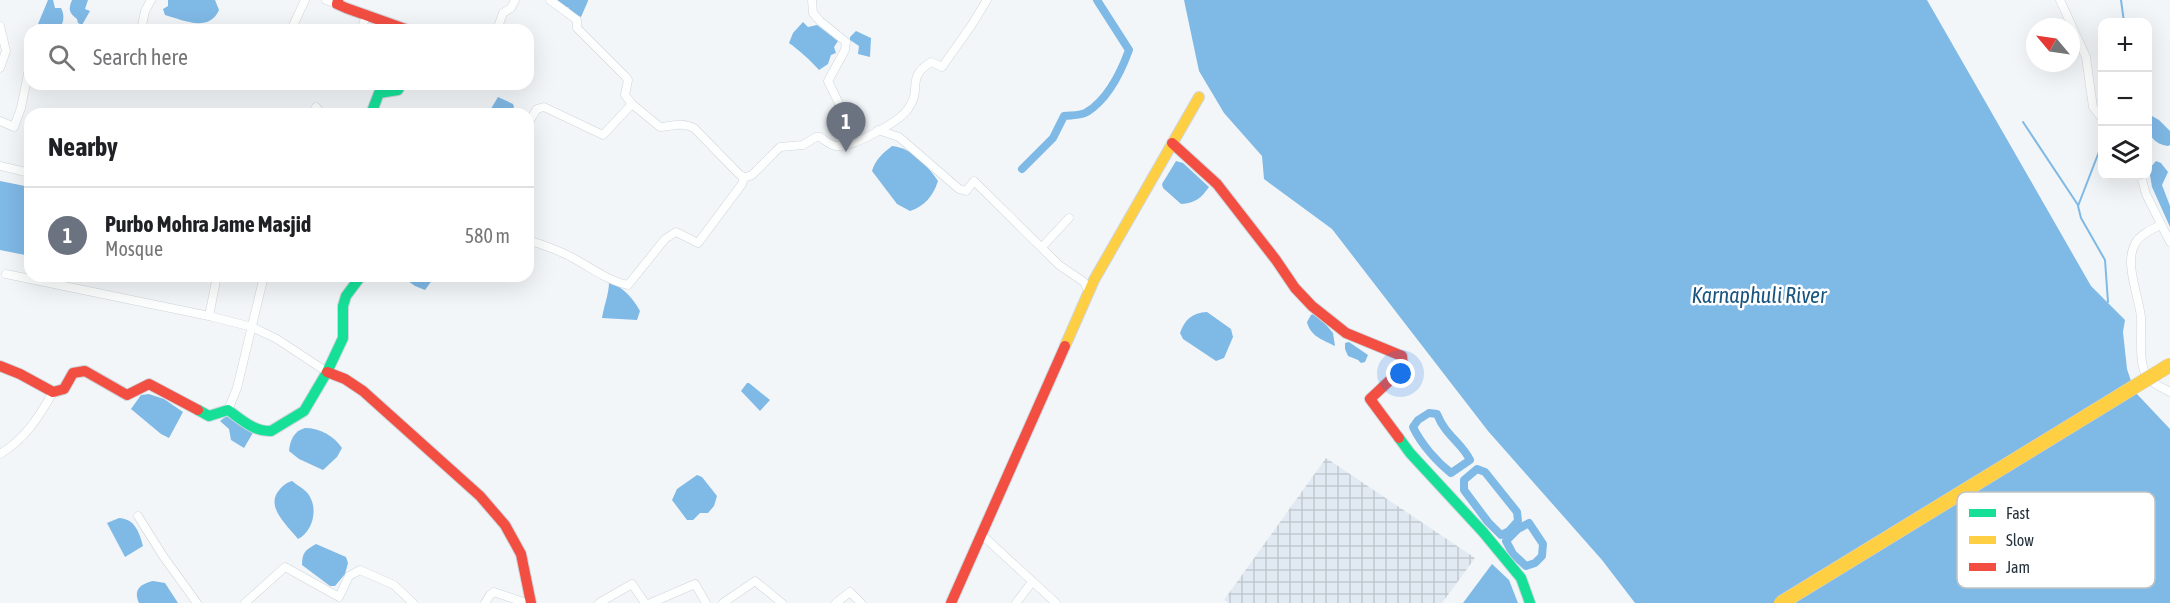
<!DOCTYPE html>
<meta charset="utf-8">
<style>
:root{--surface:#fff;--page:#f6f6f6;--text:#202124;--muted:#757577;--line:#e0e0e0;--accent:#ea580c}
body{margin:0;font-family:"Asap Condensed",sans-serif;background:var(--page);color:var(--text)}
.controls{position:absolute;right:18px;top:18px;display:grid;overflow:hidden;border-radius:12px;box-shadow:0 6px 24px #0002}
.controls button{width:54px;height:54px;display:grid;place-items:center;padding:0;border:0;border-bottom:2px solid var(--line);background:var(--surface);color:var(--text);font:30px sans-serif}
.compass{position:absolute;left:2026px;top:18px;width:54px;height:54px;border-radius:50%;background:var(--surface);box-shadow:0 6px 24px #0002;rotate:299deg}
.you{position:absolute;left:1401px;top:374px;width:21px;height:21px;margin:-15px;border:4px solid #fff;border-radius:50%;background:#1a73e8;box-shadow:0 0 0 9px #1a73e833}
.badge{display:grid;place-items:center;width:39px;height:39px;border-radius:50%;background:var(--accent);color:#fff;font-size:20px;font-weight:700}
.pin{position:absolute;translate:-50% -50px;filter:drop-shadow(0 2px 3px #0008)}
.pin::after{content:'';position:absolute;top:32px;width:21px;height:18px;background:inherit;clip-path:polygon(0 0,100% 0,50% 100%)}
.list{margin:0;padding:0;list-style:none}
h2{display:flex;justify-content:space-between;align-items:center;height:78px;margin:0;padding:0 24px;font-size:26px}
h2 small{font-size:20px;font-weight:400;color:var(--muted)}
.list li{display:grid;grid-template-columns:39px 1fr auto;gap:18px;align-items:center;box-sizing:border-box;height:96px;padding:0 24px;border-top:2px solid var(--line)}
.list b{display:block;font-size:22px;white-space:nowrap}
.list p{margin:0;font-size:20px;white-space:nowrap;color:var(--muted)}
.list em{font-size:20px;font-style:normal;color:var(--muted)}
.icon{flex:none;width:33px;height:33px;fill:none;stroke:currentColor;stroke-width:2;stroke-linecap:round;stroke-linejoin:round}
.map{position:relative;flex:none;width:2170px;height:603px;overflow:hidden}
.search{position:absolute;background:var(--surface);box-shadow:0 6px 24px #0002;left:24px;top:24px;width:510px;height:66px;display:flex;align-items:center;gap:15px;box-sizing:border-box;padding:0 21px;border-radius:18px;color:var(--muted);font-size:22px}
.panel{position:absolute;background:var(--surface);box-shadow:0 6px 24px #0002;left:24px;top:108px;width:510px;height:174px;border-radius:18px}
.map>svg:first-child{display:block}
.industrial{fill:url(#industrial-grid)}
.water{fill:#7fb9e6}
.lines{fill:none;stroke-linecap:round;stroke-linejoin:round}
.stream{stroke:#7fb9e6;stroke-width:2}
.canal{stroke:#7fb9e6;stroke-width:8}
.street-casing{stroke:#ced5db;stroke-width:9}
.fast-casing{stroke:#ced5db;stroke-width:12}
.slow-casing{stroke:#ced5db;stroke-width:12}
.jam-casing{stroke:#ced5db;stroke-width:12}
.street{stroke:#fdfefe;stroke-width:8}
.fast{stroke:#16e098;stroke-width:10}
.slow{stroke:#ffcf43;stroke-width:10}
.jam{stroke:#f24e42;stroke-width:10}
.rail{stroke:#bdbfc0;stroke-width:2;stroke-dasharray:9 4.5;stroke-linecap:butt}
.slow-bridge-casing{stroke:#cfd3d6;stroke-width:15;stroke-linecap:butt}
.slow-bridge{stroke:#ffcf43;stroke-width:14}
.labels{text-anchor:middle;stroke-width:5;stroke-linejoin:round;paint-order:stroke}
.water-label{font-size:22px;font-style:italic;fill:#1a557f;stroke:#fff}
.key{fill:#fff;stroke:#bec2c4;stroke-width:1.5}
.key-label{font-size:16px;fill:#25323c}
</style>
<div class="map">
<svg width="2170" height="603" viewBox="0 0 2170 603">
<defs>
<pattern id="industrial-grid" width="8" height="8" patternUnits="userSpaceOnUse" patternTransform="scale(1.5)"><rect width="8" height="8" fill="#e1eaf2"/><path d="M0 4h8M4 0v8" fill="none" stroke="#c1c9d0"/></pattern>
</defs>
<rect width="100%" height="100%" fill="#f3f6f8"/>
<!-- industrial -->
<polygon class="industrial" points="1326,458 1475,558 1442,603 1229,603 1224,600"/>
<!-- water -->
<g class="water">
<path d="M 48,0 L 53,0 L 55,8 L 61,8 C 65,15 64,24 58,30 L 42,27 L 38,24 Z"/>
<path d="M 72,0 L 88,0 L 85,9 L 90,11 L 82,25 L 78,23 L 77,19 C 69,13 68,9 72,0 Z"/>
<path d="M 168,0 L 215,0 L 219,10 C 209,33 183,20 165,15 L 163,9 L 168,6 Z"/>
<polygon points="556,0 588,0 588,1 581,17 572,13 568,7 562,7"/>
<polygon points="1184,0 1927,0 2091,286 2125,320 2123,332 2127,369 2131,381 2136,393 2170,429 2170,603 1635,603 1602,560 1488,431 1332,229 1264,179 1262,156 1224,113 1199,71"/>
<path d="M 803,22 L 808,27 L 817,25 L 838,41 L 834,47 L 836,53 L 831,55 L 828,64 L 819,70 C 811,61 799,50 789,43 L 793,33 Z"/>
<polygon points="856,31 871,38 870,57 858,54 859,46 850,40 850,37"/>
<polygon points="498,97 513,104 514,107 509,114 493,114 489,112"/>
<path d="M 2152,116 L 2159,120 L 2170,131 L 2170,145 L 2168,146 C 2154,144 2147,135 2148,121 Z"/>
<path d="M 892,146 C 912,148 927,165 938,181 C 933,196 925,206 910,211 L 897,204 L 872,171 C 875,160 883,153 892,146 Z"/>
<path d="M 1176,161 L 1183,163 L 1209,187 C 1201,198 1196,203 1181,204 L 1163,188 L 1162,184 Z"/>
<polygon points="2156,161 2161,163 2168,172 2162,185 2170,206 2170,227 2152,187 2149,169"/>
<polygon points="0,181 30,187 30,256 0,250"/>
<polygon points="401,276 432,276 433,279 425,290 415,286"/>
<path d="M 609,282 C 623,287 633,298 640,311 L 637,320 L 602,318 C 604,305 609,294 609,282 Z"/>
<path d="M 1207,312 L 1231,329 L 1233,337 L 1224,358 L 1216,361 L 1183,339 L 1180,333 C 1185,319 1192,313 1207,312 Z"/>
<path d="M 1316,313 L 1333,333 L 1335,346 C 1323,340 1310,336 1307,322 L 1311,315 Z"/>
<polygon points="1349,342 1368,355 1365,362 1361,363 1358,360 1348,356 1345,349 1345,343"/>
<polygon points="747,383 749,383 770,400 760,411 741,391"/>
<polygon points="149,394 164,399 183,412 169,438 161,434 131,409 141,395"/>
<polygon points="229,414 254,431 244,448 231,440 229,429 220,421"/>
<path d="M 305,428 C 320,428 334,436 342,448 L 337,457 L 323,470 L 299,459 L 289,451 C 290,440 294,431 305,428 Z"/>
<polygon points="697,475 702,477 717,496 714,506 708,513 700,513 693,520 687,520 672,500 677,489"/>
<path d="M 292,481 C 298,486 307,490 310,497 C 318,511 312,532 298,539 C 287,525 264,506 280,489 C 284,485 286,483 292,481 Z"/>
<path d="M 119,518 C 135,519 139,532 143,546 L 125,557 L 107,523 Z"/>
<path d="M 316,544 L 346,557 L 348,563 L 345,574 L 335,586 L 330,586 L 302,565 C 302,553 305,550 316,544 Z"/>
<polygon points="1492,564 1509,580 1518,603 1463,603"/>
<path d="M 153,581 L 165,583 L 178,603 L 139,603 C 133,590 140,584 153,581 Z"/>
</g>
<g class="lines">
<!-- stream -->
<g class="stream">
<polyline points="2121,0 2124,22"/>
<polyline points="2023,122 2078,205"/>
<polyline points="2102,144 2078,206 2081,218 2105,260 2108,302"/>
</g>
<!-- canal -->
<g class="canal">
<path d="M 1022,169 L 1053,138 L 1064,116 C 1071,115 1081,116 1087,112 C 1108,99 1121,72 1129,50 L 1097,0"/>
<path d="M 1429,413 L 1437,414 C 1445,435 1462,443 1470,460 L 1451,473 C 1437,462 1421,444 1413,427 L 1418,420 Z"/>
<polygon points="1477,469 1485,472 1517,512 1518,521 1509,531 1501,535 1488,522 1464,490 1464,480"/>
<polygon points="1529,523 1543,544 1542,556 1535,563 1526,566 1513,554 1506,541 1518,529"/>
</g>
<defs>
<g id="street">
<polyline points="326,0 337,4"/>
<polyline points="550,0 577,20 577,28 625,76 628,80 625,95 632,104"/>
<polyline points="812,0 813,13 820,21 846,42 845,50 828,81 857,140"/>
<polyline points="2060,0 2086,57 2093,107 2102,118"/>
<polyline points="0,26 6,51 0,68"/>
<polyline points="35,30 42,30"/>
<polyline points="141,30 145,11 151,0"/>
<polyline points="291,30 305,0"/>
<polyline points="361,30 366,16"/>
<polyline points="497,30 503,13 511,8 515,0"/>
<polyline points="316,107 322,114"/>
<polyline points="0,121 14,127 21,108 30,64"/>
<path d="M 528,123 L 537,109 L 544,107 L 603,135 L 632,104 L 660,127 C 672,126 682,122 694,128 L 738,173 C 743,178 745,178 752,175 L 780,147 L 803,145 L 816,137 L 820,137 C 825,140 829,145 836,146 C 852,148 899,122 908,109 C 923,89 905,78 931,62 L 942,67 L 971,26 L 987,0"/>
<polyline points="878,130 899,137 959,189 966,191 974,181 1059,265 1084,282 1089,292"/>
<polyline points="0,166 30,173"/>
<polyline points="2141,176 2146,194 2170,242"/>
<path d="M 2161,225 C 2152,229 2139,235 2135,244 C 2124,263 2139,297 2141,317 C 2142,333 2138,363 2147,377 C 2151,383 2163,388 2170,392"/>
<path d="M 528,240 C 543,245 559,250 573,258 C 590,267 608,281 628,285 L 665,239 L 676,232 L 698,243 L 742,184 L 744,177"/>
<polyline points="1042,247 1069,218"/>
<polyline points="6,274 209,316"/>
<polyline points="217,276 209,316 252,327 277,339 327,372"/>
<polyline points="228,410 237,388 264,276"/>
<path d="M 0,454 C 25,439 39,417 53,392"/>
<polyline points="138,516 163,556 197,603"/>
<polyline points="982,535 1056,603"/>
<polyline points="245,603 285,567 339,597 349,576 360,570 394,585 413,603"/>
<polyline points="485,603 490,595 494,592 526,603"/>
<polyline points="599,603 632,584 645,603"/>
<polyline points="651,603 695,584 706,603"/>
<polyline points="723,603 755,581 782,603"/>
<polyline points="836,603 850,592 861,603"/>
<polyline points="1016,603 1032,582"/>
</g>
<g id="fast">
<polyline points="371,114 379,93 398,90 401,84"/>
<path d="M 198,410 L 209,416 L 228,410 C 241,419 254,432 271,431 L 304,411 L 327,372 L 343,338 L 343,306 L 346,296 L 361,276"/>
<polyline points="1399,438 1410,453 1483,532 1521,578 1530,603"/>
</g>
<polyline id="slow" points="1065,346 1094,280 1199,97"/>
<g id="jam">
<polyline points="338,0 337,4 346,8 408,30"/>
<polyline points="1172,143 1217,184 1276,260 1295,288 1312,306 1346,333 1402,356 1403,368 1370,399 1399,438"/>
<polyline points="0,366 20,374 53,392 64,389 73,373 85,371 127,395 149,384 198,410"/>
<polyline points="327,372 345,379 363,391 480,496 505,525 521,554 531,603"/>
<polyline points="951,603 1065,346"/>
</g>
</defs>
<!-- street casing -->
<use href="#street" class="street-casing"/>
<!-- fast casing -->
<use href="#fast" class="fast-casing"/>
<!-- slow casing -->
<use href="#slow" class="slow-casing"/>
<!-- jam casing -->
<use href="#jam" class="jam-casing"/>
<!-- street -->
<use href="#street" class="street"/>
<!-- fast -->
<use href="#fast" class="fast"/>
<!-- slow -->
<use href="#slow" class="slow"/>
<!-- jam -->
<use href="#jam" class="jam"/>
<!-- rail -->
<polyline class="rail" points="1776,603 2170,361"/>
<defs>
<polyline id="slow-bridge" points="1781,603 2170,365"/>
</defs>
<!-- slow-bridge casing -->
<use href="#slow-bridge" class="slow-bridge-casing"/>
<!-- slow-bridge -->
<use href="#slow-bridge" class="slow-bridge"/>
</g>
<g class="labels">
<!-- water labels -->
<g class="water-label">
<text x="1759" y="303">Karnaphuli River</text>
</g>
</g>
<!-- legend -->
<rect x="1957" y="492" width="198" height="96" rx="9" class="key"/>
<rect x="1969" y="509" width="27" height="8" fill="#16e098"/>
<rect x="1969" y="536" width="27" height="8" fill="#ffcf43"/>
<rect x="1969" y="563" width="27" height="8" fill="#f24e42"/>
<g class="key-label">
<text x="2006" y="519">Fast</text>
<text x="2006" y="546">Slow</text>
<text x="2006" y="573">Jam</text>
</g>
</svg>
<div class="controls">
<button>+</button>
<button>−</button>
<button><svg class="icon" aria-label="layers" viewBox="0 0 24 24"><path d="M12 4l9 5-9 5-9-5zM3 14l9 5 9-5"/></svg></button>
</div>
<svg class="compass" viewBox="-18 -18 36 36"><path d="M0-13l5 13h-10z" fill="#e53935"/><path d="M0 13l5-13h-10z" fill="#757577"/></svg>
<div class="you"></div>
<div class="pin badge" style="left:846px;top:152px;background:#6b7280">1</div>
<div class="search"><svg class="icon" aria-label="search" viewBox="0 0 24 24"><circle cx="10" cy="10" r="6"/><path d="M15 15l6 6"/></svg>Search here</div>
<section class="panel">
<h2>Nearby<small></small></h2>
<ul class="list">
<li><span class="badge" style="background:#6b7280">1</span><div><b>Purbo Mohra Jame Masjid</b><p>Mosque</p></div><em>580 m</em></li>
</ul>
</section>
</div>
